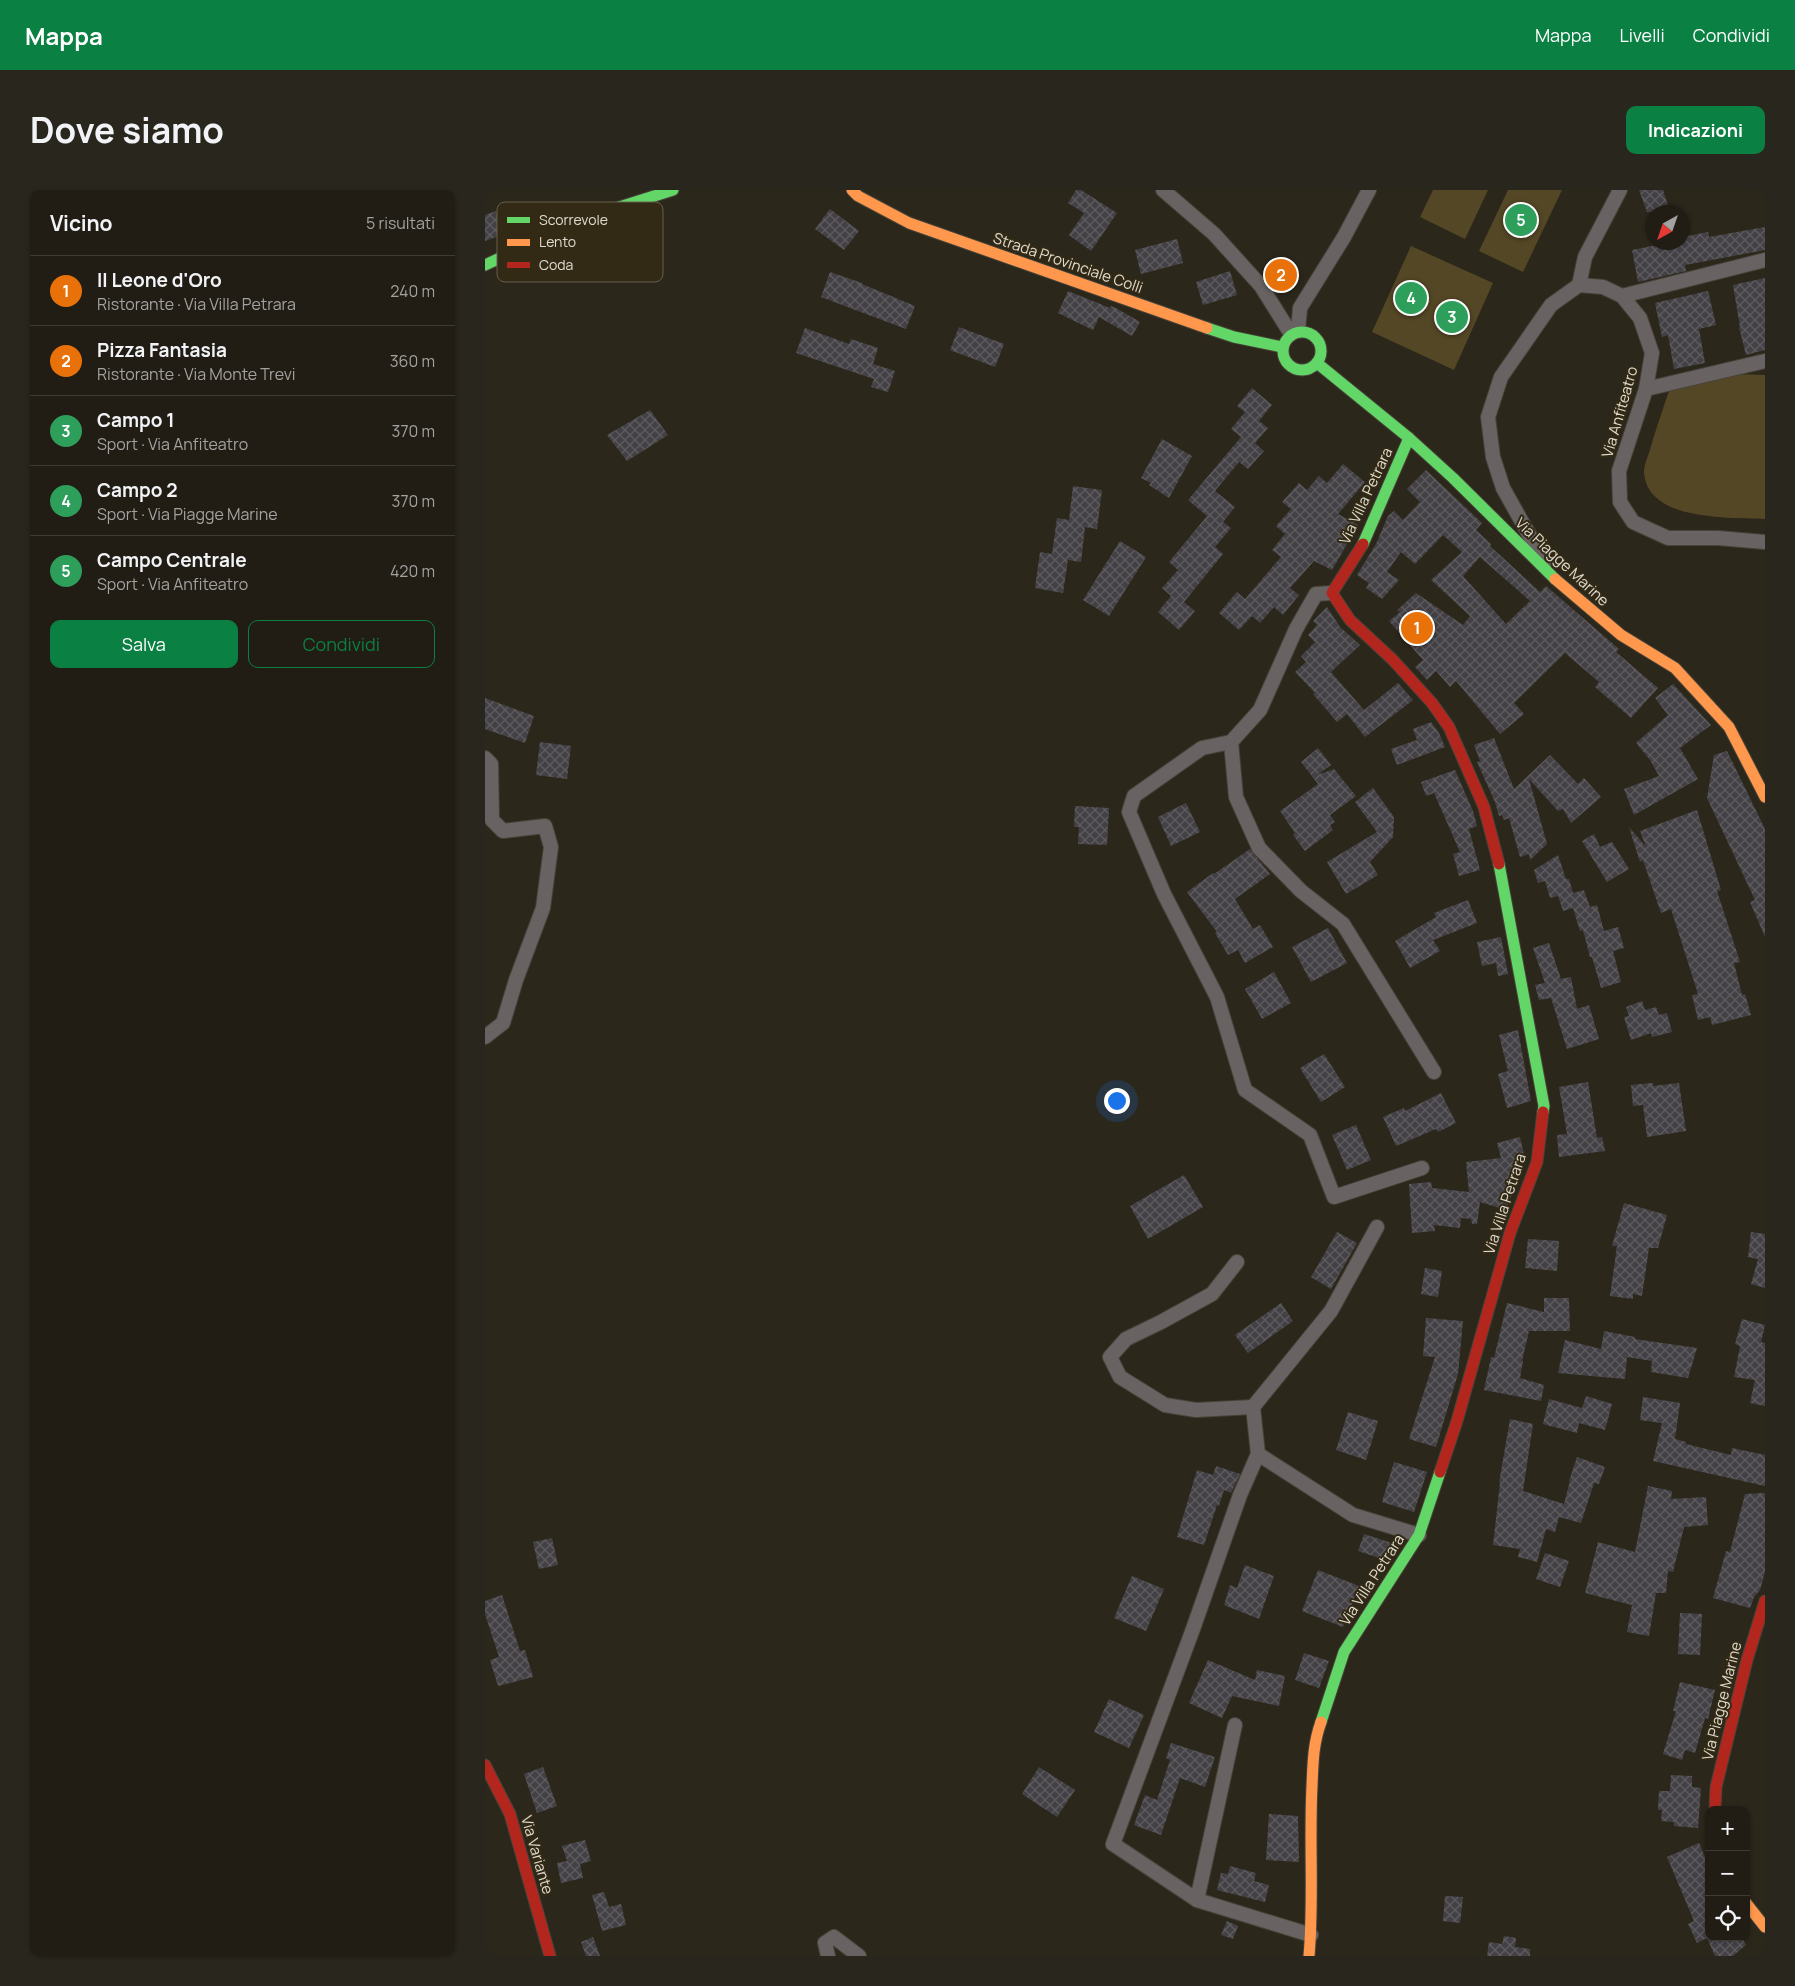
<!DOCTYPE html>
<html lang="it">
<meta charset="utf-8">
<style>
:root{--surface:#211d14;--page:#29261d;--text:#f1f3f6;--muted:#a2a2a0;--line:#3e3b34;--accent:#0b8043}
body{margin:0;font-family:Manrope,sans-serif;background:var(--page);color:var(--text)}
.controls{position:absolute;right:15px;bottom:15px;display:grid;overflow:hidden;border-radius:10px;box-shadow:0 1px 4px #0004}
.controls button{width:45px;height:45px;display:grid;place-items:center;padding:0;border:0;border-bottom:1px solid var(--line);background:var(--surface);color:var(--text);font:25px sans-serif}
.compass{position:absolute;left:1160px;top:15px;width:45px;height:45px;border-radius:50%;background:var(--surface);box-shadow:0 1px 4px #0004;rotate:220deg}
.you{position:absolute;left:631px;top:910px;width:18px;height:18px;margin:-12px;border:4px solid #fff;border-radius:50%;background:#1a73e8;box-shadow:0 0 0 8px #1a73e833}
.badge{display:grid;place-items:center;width:32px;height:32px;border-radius:50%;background:var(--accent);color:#fff;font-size:16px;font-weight:700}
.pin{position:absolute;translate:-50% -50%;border:2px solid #fff;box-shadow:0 1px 5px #0006}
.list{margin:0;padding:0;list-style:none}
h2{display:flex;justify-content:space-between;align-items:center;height:65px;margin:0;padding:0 20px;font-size:21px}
h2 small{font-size:16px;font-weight:400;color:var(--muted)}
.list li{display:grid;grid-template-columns:32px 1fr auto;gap:15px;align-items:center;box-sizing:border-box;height:70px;padding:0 20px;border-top:1px solid var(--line)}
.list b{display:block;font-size:19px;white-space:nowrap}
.list p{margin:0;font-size:16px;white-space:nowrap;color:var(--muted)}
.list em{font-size:16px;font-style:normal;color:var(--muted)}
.actions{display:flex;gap:10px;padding:15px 20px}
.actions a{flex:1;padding:11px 0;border:1px solid var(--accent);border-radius:10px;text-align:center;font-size:18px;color:var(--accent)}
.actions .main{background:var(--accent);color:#fff}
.icon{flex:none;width:28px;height:28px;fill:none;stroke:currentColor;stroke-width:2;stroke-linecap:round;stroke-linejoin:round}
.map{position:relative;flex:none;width:1280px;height:1766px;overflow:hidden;border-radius:10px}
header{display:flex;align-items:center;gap:30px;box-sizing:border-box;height:70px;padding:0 25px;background:var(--accent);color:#fff}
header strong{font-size:24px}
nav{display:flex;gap:28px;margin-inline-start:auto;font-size:18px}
.intro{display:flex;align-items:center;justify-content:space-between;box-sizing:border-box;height:120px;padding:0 30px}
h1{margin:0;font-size:35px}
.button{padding:12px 22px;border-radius:10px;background:var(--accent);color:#fff;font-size:18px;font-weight:700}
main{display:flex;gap:30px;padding:0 30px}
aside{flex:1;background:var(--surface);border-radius:10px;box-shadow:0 1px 4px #0004}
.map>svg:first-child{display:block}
.park{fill:#544725}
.building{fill:url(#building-cross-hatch);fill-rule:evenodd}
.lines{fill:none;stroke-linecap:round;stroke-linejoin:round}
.street-casing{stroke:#474339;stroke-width:16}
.fast-casing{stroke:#474339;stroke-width:13}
.slow-casing{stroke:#474339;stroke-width:13}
.jam-casing{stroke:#474339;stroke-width:13}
.street{stroke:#686362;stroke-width:14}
.fast{stroke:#63d668;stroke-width:11}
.slow{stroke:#ff974d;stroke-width:11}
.jam{stroke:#b3261e;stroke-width:11}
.labels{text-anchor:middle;stroke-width:4;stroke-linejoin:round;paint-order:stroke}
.street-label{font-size:15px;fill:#e0dace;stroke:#322a15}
.key{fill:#322a15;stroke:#665f4c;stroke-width:1}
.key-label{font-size:14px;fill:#e0dace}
</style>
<header>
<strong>Mappa</strong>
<nav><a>Mappa</a><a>Livelli</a><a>Condividi</a></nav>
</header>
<div class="intro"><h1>Dove siamo</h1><a class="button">Indicazioni</a></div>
<main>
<aside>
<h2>Vicino<small>5 risultati</small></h2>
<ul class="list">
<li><span class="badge" style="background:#e8710a">1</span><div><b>Il Leone d'Oro</b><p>Ristorante · Via Villa Petrara</p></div><em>240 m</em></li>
<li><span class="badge" style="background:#e8710a">2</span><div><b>Pizza Fantasia</b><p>Ristorante · Via Monte Trevi</p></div><em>360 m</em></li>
<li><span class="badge" style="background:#2e9e5b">3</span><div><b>Campo 1</b><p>Sport · Via Anfiteatro</p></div><em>370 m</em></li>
<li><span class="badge" style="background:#2e9e5b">4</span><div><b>Campo 2</b><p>Sport · Via Piagge Marine</p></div><em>370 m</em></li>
<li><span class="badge" style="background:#2e9e5b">5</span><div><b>Campo Centrale</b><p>Sport · Via Anfiteatro</p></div><em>420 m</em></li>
</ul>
<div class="actions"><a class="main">Salva</a><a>Condividi</a></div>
</aside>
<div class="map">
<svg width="1280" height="1766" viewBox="0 0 1280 1766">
<defs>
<pattern id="building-cross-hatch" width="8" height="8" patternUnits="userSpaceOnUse" patternTransform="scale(1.25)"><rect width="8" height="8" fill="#444146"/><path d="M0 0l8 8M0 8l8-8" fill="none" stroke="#5f5c60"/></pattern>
</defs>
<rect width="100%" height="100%" fill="#2c271b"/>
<!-- park -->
<g class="park">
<polygon points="948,0 1003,0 980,49 935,27"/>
<polygon points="1023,0 1077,0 1038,82 994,61"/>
<polygon points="926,56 1008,93 969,180 887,142"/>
<path d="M 1253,184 L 1280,185 L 1280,329 C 1245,327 1162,332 1159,282 C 1159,276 1162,268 1164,263 C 1170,242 1177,221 1184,201 Z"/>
</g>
<!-- building -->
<g class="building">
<polygon points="591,0 596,0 632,23 606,61 584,45 599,23 583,13"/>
<polygon points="1154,0 1178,0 1185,22 1162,22"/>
<polygon points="345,19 374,41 359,60 330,39"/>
<polygon points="11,21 20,44 0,51 0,25"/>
<polygon points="1280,37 1280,60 1200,75 1201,81 1153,92 1147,60 1187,52 1198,52 1198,47 1223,42 1224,47"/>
<polygon points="692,49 698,73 656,84 650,60"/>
<polygon points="800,67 811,75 792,104 784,92"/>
<polygon points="745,81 752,105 718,115 711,92"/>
<polygon points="345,82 377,93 377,94 430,116 421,139 336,107"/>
<polygon points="1280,88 1280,160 1261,165 1254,137 1255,137 1248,95"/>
<polygon points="583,101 625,118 626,116 631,118 655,132 647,146 614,127 608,140 573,123"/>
<polygon points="1223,101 1231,135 1214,139 1220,173 1189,179 1183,145 1177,147 1170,113"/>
<polygon points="474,137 519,154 510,177 465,160"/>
<polygon points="320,138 364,154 366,149 393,158 388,174 410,181 403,202 386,197 389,189 311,163"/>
<polygon points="767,198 787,215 774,231 783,238 770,253 779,261 763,279 754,272 730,301 750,317 738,332 746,338 730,357 738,364 699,412 710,421 694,440 673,422 686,406 677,398 693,380 684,372 722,326 703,310 756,247 746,239 760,222 752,216"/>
<polygon points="165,220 183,245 142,271 122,245"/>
<polygon points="677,249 707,266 684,308 664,295 666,293 656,288"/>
<polygon points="858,274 880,292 853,324 873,335 847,380 829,371 805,398 814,405 798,425 789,417 775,433 767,426 754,440 734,423 752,402 760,409 796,367 787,360 800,344 791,336 806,319 797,312 814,293 822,300 834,286 842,293"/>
<path d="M 941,280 L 997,333 L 991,340 L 1006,354 L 1005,356 L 1055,402 L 1061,396 L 1134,459 L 1131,462 L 1173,498 L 1146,528 L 1110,497 L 1114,492 L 1080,463 L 1029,513 L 1039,524 L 1015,544 L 971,491 L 965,497 L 951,481 L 942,490 L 930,477 L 938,470 L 904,431 L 915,422 L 912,420 L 931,403 L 978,435 L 985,426 L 946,390 L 977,362 L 958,345 L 930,374 L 916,362 L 902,382 L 914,390 L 897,409 L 881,398 L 884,393 L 872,385 L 891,354 L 903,326 L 909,321 L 918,330 L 935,312 L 922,299 ZM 995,367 L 1045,411 L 1021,434 L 978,386 Z"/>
<polygon points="588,296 617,300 612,339 600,337 596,372 583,370 578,403 550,398 555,362 567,364 572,328 584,330"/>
<polygon points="635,351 661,367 624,426 598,410"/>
<polygon points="842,417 855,437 875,455 846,482 879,520 913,493 928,510 880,547 862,524 852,532 828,504 830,503 810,482 821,472 816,466 830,452 823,445 832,435 828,431"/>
<polygon points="1188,494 1226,535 1195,558 1213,589 1149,625 1139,599 1174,586 1165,570 1151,553 1183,525 1170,508"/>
<polygon points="0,508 49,526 40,553 0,539"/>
<polygon points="946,532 954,543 960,557 912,575 906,559 932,550 928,539"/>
<polygon points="1009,548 1029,599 1065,565 1093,594 1099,588 1116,607 1086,633 1078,619 1073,621 1044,589 1062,654 1045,670 1044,664 1035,667 1024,628 1019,630 1017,625 1014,626 1010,612 992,572 995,571 989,555"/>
<polygon points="55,552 86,556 82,589 51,585"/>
<polygon points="833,558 846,575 832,585 849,579 871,606 845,625 850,632 845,635 848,640 820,661 808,645 810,643 795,621 833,594 816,572"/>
<polygon points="1242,561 1280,639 1280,747 1265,712 1270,710 1222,608 1229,565"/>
<polygon points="970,580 988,621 992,636 984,639 995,680 974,686 968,664 975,662 949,603 941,606 936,592"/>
<polygon points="888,598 909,627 908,647 885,672 893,685 861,704 842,672 892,642 870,612"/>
<polygon points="701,613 715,642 686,656 673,627"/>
<polygon points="590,616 624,618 622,655 593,654 594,637 589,637"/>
<polygon points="1212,620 1236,700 1232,701 1255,772 1249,773 1257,805 1260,804 1266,825 1227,835 1225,827 1213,830 1207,805 1213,804 1186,719 1176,723 1158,670 1155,672 1144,637 1161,657 1155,641"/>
<polygon points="1109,644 1115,657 1127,652 1144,679 1122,692 1097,651"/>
<polygon points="765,659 785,684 750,709 768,739 775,735 788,757 760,773 753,760 743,765 730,743 732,742 702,702 728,683 729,684"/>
<polygon points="1073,665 1081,689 1084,689 1088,703 1099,700 1105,717 1112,715 1119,741 1133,737 1139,758 1128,761 1136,792 1116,798 1107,767 1105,767 1098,740 1095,741 1088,718 1078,721 1073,706 1065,708 1060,691 1053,693 1049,680"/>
<polygon points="983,710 992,733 948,750 955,761 925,778 910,751 951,727 949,723"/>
<polygon points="843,738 862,773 826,792 807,757"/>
<polygon points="1016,747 1023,784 1013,786 1011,773 997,776 992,752"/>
<polygon points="1064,753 1076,789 1086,787 1092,819 1104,815 1114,849 1082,859 1066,808 1054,810 1050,795 1060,793 1048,758"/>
<polygon points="789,782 806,813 777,829 760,799"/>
<polygon points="1157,811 1160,820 1171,817 1174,825 1182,823 1187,842 1167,847 1166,843 1146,850 1139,827 1144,826 1141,817"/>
<polygon points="1033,840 1046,911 1022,918 1013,884 1023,881 1014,845"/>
<polygon points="839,864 860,897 836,912 815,878"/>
<polygon points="1103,892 1112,948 1117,947 1120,961 1074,967 1072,945 1082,944 1074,897"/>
<polygon points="1168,893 1168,896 1194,893 1201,941 1162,947 1158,915 1148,916 1146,895"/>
<polygon points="956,903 971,933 953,942 951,939 911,956 898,927 919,918 920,921"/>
<polygon points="871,935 886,970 862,980 847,945"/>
<polygon points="1035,947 1040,969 1021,1020 995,1012 992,1034 987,1034 986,1029 976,1028 975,1038 949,1035 950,1041 927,1043 924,994 946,992 947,998 984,1002 981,972 1016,968 1012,953"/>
<polygon points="699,985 718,1017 663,1049 645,1016"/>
<polygon points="1139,1013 1182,1025 1173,1058 1164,1058 1157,1106 1148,1104 1148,1109 1125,1106 1132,1056 1127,1056"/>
<polygon points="852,1042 872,1053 846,1099 826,1087"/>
<polygon points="1266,1042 1280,1044 1280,1098 1266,1094 1273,1069 1263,1067"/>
<polygon points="1043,1049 1074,1051 1072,1081 1040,1078"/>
<polygon points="940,1078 957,1081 953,1107 936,1104"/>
<polygon points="1059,1108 1084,1108 1085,1141 1044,1141 1037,1171 1038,1171 1035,1188 1059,1195 1056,1211 999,1200 1006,1167 1009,1168 1022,1113 1059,1122"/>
<polygon points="796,1113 808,1131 763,1163 750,1145"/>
<polygon points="941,1128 978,1131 973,1184 951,1257 924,1249 950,1167 938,1166"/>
<polygon points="1257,1129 1280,1135 1276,1152 1280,1153 1280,1216 1265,1213 1270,1190 1249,1187 1255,1156 1250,1154"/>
<polygon points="1119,1141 1150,1147 1150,1149 1212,1158 1203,1188 1166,1182 1167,1171 1142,1167 1140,1189 1073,1183 1080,1150 1116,1159"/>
<polygon points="1101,1206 1127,1214 1120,1240 1094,1233 1092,1243 1058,1234 1064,1209 1097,1218"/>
<polygon points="1158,1207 1195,1213 1190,1249 1201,1252 1201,1254 1246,1265 1247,1258 1280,1265 1280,1296 1168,1271 1177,1233 1155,1230"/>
<polygon points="863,1222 893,1231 881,1270 851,1260"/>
<polygon points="1025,1229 1048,1234 1038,1301 1079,1314 1085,1291 1084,1291 1092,1267 1120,1277 1114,1294 1109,1293 1096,1333 1074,1327 1070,1342 1061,1339 1052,1372 1033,1367 1035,1359 1008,1355 1015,1293 1014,1293"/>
<polygon points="909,1272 942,1282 929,1322 897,1312"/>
<polygon points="731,1276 755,1284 746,1303 739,1300 734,1316 732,1315 719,1355 692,1347 712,1280 728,1285"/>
<polygon points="1163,1296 1187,1301 1186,1309 1221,1307 1223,1335 1199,1337 1188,1382 1183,1381 1181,1403 1171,1403 1164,1446 1142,1442 1147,1415 1100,1403 1113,1352 1150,1362"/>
<polygon points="1280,1303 1280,1382 1275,1400 1269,1407 1265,1418 1228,1408 1241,1361 1245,1362 1260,1304"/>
<polygon points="879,1344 913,1355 903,1371 873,1361"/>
<polygon points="67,1348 73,1375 54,1379 48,1352"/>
<polygon points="1060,1363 1084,1371 1075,1397 1051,1389"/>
<polygon points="760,1375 789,1386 774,1429 739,1415 745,1395 752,1398"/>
<polygon points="833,1380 874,1396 858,1437 817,1421"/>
<polygon points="647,1386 679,1399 661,1441 629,1428"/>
<polygon points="17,1405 35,1461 40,1460 48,1487 13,1496 5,1470 14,1467 0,1424 0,1411"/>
<polygon points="1195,1423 1217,1424 1215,1465 1193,1464"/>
<polygon points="819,1463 844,1471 834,1498 810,1490"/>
<polygon points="723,1470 770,1490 772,1480 800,1486 794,1516 747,1506 737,1528 704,1513"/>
<polygon points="1195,1492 1230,1500 1223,1529 1220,1528 1210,1563 1200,1560 1197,1570 1178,1564 1191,1521 1188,1521"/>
<polygon points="624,1509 659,1525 644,1558 609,1542"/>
<polygon points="686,1553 730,1567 720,1597 695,1588 676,1645 649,1635 660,1605 672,1610 685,1570 681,1568"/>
<polygon points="58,1577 72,1616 52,1623 39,1584"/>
<polygon points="554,1577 590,1600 572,1627 537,1604"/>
<polygon points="1186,1585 1207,1586 1207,1597 1216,1598 1213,1638 1189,1636 1189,1632 1176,1631 1177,1620 1173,1620 1174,1601 1185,1601"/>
<polygon points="784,1624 813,1626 814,1672 781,1670"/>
<polygon points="100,1650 106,1671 95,1674 98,1688 76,1693 72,1673 82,1671 77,1656"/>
<polygon points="1214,1653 1224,1676 1223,1747 1257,1747 1261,1755 1248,1766 1230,1766 1222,1748 1212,1753 1203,1734 1209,1731 1182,1667"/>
<polygon points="745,1676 771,1683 769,1691 784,1695 780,1712 732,1700 736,1683 743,1684"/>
<polygon points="119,1702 124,1717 136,1714 141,1735 117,1741 107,1705"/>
<polygon points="960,1706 978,1707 975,1733 958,1731"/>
<polygon points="742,1731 753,1736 748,1749 736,1745"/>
<polygon points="1019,1746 1031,1748 1030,1757 1045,1759 1045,1766 1002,1766 1004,1752 1017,1754"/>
<polygon points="108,1747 115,1766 101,1766 96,1752"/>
</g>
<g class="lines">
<defs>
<g id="street">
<polyline points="678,0 729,44 776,96 806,144"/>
<polyline points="1094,95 1100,67 1135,0"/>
<polyline points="1137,106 1280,70"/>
<polyline points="813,141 815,118 859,47 884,0"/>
<polyline points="1161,199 1280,171"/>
<polyline points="1060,373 1018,298 1008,267 1003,227 1016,187 1066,115 1094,95 1118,97 1137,106 1155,128 1167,163 1161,199 1134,281 1135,312 1148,332 1183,348 1233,348 1280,352"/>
<polyline points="847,403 831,404 811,439 775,520 746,552 717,558 649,606 644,622 679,704 732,807 760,900 825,945 849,1007 937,978"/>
<polyline points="746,552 751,607 774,658 816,701 858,734 949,882"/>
<polyline points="0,568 6,574 7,630 18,641 60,636 66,657 58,718 31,790 18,833 0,847"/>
<polyline points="892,1037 846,1121 768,1217 773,1264 868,1325 934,1345"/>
<polyline points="752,1072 727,1104 676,1132 641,1149 625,1167 635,1187 680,1215 711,1220 768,1217"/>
<polyline points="773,1264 755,1305 708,1439 628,1654 712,1710 826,1745"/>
<polyline points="712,1710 750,1535"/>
<polyline points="343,1766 340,1753 349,1747 374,1766"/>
</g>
<g id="fast">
<polyline points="0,75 103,27 188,0"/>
<polyline points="722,138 749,147 797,157"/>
<circle cx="817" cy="161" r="19"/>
<polyline points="832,173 924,248 968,288 1070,389"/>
<polyline points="878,354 924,248"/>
<polyline points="1014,674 1059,916 1058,922"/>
<polyline points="836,1532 859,1462 934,1345 955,1282"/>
</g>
<g id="slow">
<polyline points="367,0 373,6 424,33 722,138"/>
<polyline points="1070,389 1136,445 1190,478 1244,537 1280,607"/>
<polyline points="1261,1713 1280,1737"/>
<path d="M 824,1766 C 829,1710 824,1653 827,1596 C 828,1573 828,1554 836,1532"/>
</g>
<g id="jam">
<polyline points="878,354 847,403 865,430 908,470 947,513 964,537 999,617 1014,674"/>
<polyline points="955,1282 972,1231 1025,1043 1052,972 1058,922"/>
<polyline points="0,1575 25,1624 65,1766"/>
<polyline points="1230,1620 1231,1597 1262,1470 1280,1411"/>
</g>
</defs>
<!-- street casing -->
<use href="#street" class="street-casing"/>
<!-- fast casing -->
<use href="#fast" class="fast-casing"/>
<!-- slow casing -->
<use href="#slow" class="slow-casing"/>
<!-- jam casing -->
<use href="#jam" class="jam-casing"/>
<!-- street -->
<use href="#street" class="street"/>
<!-- fast -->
<use href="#fast" class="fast"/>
<!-- slow -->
<use href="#slow" class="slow"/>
<!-- jam -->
<use href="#jam" class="jam"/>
</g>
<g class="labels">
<!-- street labels -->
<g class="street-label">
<text transform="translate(583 73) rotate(19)" y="5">Strada Provinciale Colli</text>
<text transform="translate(1135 222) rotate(-74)" y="5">Via Anfiteatro</text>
<text transform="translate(881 306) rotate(-65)" y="5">Via Villa Petrara</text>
<text transform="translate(1077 372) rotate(43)" y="5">Via Piagge Marine</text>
<text transform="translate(1020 1014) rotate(-72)" y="5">Via Villa Petrara</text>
<text transform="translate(887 1390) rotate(-57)" y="5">Via Villa Petrara</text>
<text transform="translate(1237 1511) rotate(-76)" y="5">Via Piagge Marine</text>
<text transform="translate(52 1665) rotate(74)" y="5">Via Variante</text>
</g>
</g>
<!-- legend -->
<rect x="12" y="12" width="166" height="80" rx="8" class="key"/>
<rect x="22" y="27" width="23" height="6" fill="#63d668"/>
<rect x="22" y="49" width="23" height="7" fill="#ff974d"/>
<rect x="22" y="72" width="23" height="6" fill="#b3261e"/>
<g class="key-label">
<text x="54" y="35">Scorrevole</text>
<text x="54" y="57">Lento</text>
<text x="54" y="80">Coda</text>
</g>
</svg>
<div class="controls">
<button>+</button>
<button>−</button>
<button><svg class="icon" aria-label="locate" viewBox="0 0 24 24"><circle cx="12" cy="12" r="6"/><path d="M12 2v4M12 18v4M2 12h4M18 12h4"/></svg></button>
</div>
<svg class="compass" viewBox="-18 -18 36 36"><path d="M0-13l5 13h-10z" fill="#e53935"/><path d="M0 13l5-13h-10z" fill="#a2a2a0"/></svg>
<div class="you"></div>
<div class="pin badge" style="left:932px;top:438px;background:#e8710a">1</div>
<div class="pin badge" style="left:796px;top:85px;background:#e8710a">2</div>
<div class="pin badge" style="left:967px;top:127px;background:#2e9e5b">3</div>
<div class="pin badge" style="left:926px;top:108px;background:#2e9e5b">4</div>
<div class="pin badge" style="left:1036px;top:30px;background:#2e9e5b">5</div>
</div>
</main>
